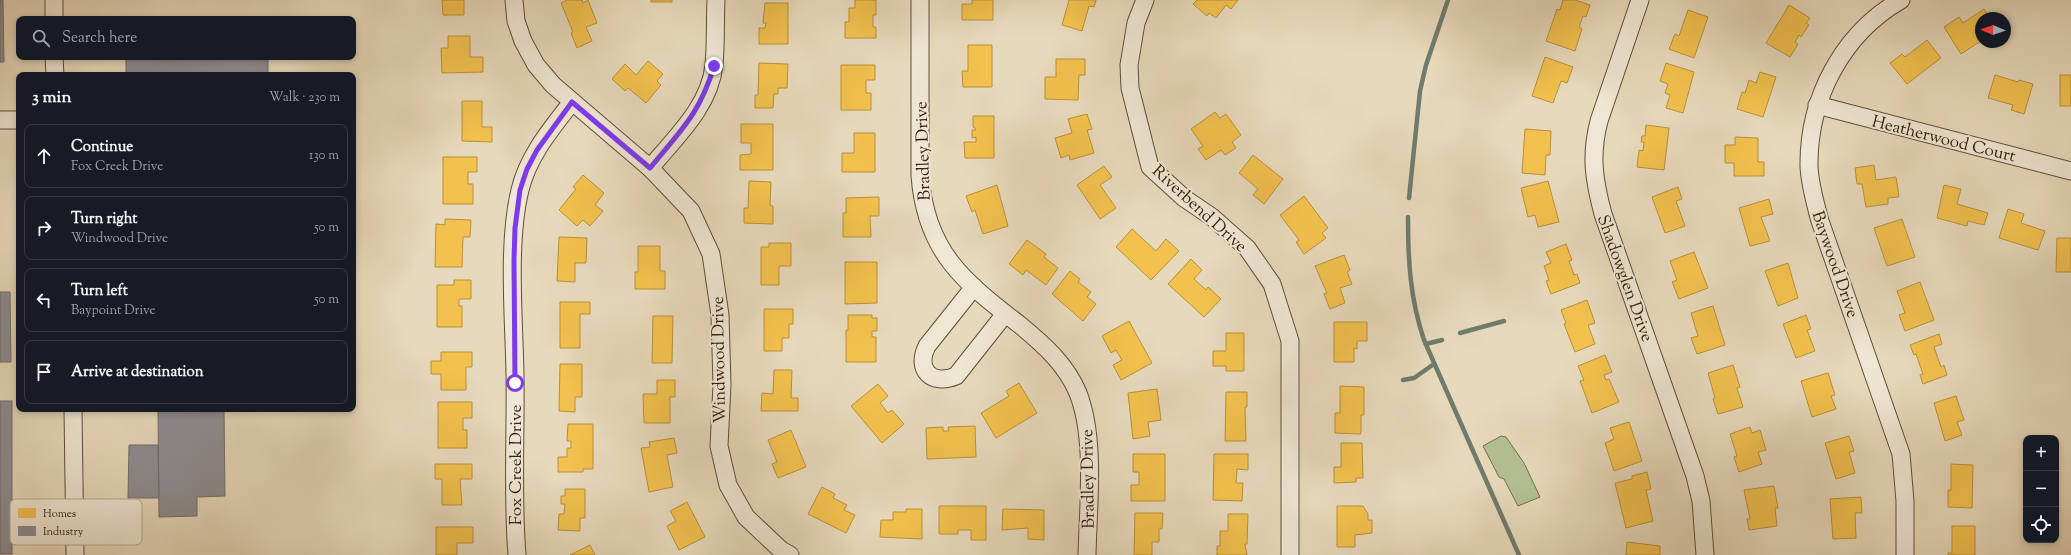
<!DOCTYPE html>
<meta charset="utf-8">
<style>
:root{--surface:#171b24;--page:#242831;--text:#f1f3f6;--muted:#9ea1a6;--line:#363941}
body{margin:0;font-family:"Sorts Mill Goudy",serif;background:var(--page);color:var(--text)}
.controls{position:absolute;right:12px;bottom:12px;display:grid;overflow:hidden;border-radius:8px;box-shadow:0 2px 6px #0003}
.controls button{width:36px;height:36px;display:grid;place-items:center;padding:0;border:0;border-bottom:1px solid var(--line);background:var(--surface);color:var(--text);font:20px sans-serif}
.compass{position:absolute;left:1975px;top:12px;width:36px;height:36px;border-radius:50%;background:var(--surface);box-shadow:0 2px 6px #0003;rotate:272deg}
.stop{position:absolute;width:12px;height:12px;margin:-9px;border:3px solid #7c3aed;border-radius:50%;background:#fff}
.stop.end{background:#7c3aed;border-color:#fff;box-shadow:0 1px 4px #0008}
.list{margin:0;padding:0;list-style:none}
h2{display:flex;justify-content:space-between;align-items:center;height:52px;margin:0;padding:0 16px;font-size:17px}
h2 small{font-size:13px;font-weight:400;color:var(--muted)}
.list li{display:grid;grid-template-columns:26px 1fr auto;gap:12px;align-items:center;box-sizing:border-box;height:64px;margin:0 8px 8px;padding:0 8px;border:1px solid var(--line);border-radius:8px}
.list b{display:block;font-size:15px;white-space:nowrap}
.list p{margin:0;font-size:13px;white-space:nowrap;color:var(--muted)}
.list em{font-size:13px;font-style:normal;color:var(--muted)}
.icon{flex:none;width:22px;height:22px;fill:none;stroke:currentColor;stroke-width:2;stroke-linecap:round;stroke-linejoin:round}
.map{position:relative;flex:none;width:2071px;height:555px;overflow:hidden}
.search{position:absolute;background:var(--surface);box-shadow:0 2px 6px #0003;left:16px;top:16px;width:340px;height:44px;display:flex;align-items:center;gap:10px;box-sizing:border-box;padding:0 14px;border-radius:8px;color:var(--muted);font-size:15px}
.panel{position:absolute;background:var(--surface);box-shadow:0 2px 6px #0003;left:16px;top:72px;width:340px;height:340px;border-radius:8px}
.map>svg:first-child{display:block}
.green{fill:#b2c093;stroke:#727050}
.homes{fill:#f2c14e;stroke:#b9903a}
.industry{fill:#8d8d92;stroke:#726c6a}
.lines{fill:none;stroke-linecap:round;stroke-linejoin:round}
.stream{stroke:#6f7c6d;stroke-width:4.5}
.minor-casing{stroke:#604e38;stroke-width:19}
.minor{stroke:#efe6d3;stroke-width:17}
.route{stroke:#7c3aed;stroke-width:5}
.labels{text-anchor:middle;stroke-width:4;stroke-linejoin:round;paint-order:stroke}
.street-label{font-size:17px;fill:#331f0c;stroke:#efe6d3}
.key{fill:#efe6d3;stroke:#b7aa97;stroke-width:1}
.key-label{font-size:11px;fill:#331f0c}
</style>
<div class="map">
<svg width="2071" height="555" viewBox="0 0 2071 555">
<rect width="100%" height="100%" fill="#e7d9bb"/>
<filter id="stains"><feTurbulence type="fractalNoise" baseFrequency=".005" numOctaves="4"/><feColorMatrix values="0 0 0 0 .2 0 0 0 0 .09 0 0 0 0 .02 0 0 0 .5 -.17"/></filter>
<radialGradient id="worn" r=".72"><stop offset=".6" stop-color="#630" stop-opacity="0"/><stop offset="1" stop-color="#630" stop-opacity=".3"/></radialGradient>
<!-- green -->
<polygon class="green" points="1501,436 1506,437 1524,463 1540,497 1518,506 1504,479 1499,477 1483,446"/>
<!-- homes -->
<g class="homes">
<polygon points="442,0 464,0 464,15 443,15"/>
<polygon points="567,0 582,0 583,3 588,0 597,23 586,27 592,41 577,48 571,33 573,32 561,3"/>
<rect x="651" y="0" width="21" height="2"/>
<polygon points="855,0 876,0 876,15 873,15 873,27 876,27 876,38 845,38 845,22 849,22 849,8 855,8"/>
<polygon points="972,0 993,0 993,20 962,20 962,4 972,4"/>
<polygon points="1069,0 1096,0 1094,7 1089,6 1082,31 1062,25"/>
<polygon points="1197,0 1238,0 1231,9 1226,5 1216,18 1209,13 1207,16 1193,4"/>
<polygon points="1563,0 1575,0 1590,5 1586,17 1583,16 1579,27 1582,29 1575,51 1546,41 1557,9 1560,10"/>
<polygon points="765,3 788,3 788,44 759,44 759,28 765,28 766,23 763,23"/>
<polygon points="1789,5 1810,18 1806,23 1809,25 1801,37 1799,35 1795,42 1798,44 1790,57 1766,43"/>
<polygon points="1984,9 1990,18 1981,18 1981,41 1961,54 1944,27 1959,17 1963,23"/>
<polygon points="1688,10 1708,17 1694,58 1669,49 1675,34 1679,36"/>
<polygon points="448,36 470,36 470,57 483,57 483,72 442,73 441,48 448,48"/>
<polygon points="1927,40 1941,58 1907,84 1890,63 1902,54 1905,57"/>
<polygon points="968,45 992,45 992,87 963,87 962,71 968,71"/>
<polygon points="1545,57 1573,67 1567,83 1561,81 1553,103 1532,96"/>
<polygon points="1056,59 1085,59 1085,75 1079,75 1078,100 1045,99 1045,77 1056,77"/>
<polygon points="648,61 663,74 657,81 661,85 646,103 628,88 625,91 612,79 625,64 636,75"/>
<polygon points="759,63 788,64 787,88 778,88 778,94 774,94 773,108 755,108 755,95 758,95"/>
<polygon points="1666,63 1694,72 1683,113 1666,108 1670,95 1665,93 1668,84 1660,81"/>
<polygon points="841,65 875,65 875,80 866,80 866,93 871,93 871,110 841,110"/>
<polygon points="1760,72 1776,77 1763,117 1737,109 1742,92 1745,93 1749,80 1756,83"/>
<polygon points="1995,75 2018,82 2019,80 2033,84 2024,114 2011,110 2013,105 1988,98"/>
<rect x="2060" y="75" width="11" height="31"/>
<polygon points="462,101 482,101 482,127 492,127 492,142 462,141"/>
<polygon points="1215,112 1220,118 1226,114 1241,135 1232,142 1236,148 1225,155 1221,150 1206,160 1198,149 1203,146 1191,129"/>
<polygon points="1087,114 1092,129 1087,130 1094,153 1070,160 1069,155 1061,158 1055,138 1072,133 1068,119"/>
<polygon points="973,116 994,116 994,158 965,158 964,142 976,142 976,137 972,138 972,130 976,130 975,128 973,127"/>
<polygon points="741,124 773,124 773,170 740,170 740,155 751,154 751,143 741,143"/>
<polygon points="1646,125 1669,128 1664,170 1637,167 1639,150 1643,151 1644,142 1641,142 1642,136 1645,136"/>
<polygon points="1525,129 1551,131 1550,155 1546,155 1545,175 1522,173"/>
<polygon points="854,133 875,133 875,172 842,172 842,153 854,153"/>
<polygon points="1735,137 1758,138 1758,162 1764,162 1764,176 1734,176 1734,163 1725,163 1725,145 1735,145"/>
<polygon points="1253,155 1283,179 1264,204 1253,195 1258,189 1239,173"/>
<polygon points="443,157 477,157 477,172 468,172 468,184 473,184 473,204 443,204"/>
<polygon points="1874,165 1876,180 1896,177 1899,197 1888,198 1888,204 1866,207 1862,184 1857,184 1855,168"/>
<polygon points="1104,166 1112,177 1100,185 1116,208 1100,219 1077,185"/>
<polygon points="583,175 604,193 595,205 603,211 590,226 583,220 577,226 559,210 576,189 573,187"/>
<polygon points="749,181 771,182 770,205 773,206 773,224 744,223 744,208 748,208"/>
<polygon points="1548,181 1559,222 1538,227 1535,215 1528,217 1521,188"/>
<polygon points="997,185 1008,226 983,234 975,210 972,212 966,196"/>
<polygon points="1944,185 1961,189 1957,204 1988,213 1984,225 1968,221 1967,226 1937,218"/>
<polygon points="1678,187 1682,199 1676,201 1685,226 1665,233 1652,197"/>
<polygon points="1304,196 1328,228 1322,233 1326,238 1304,254 1296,242 1299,240 1280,215"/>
<polygon points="879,197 879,216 870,216 871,237 843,237 843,213 846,213 846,198"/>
<polygon points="1769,199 1773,214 1761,217 1770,241 1750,246 1739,208"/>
<polygon points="2008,209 2024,214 2021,223 2045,231 2038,250 1999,238"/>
<polygon points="445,219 471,220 470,237 463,237 462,267 435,267 436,224 445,225"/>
<polygon points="1902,219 1915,257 1887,266 1874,228"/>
<polygon points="1132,229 1156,251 1166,239 1179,251 1151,280 1116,247"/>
<polygon points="559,237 587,238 586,263 575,263 575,282 557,281"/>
<polygon points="2057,238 2071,238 2071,272 2056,272"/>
<polygon points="1027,240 1046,254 1044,257 1058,268 1046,285 1026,270 1023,275 1009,264"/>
<polygon points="769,243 791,243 791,266 779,266 779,285 761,285 761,247 769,247"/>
<polygon points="1566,244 1572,260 1569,261 1574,275 1577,274 1580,283 1551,294 1546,281 1549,280 1544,266 1551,263 1546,252"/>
<polygon points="638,246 660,246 660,271 665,271 665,289 635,289 635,272 638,272"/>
<polygon points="1694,252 1708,288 1679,299 1672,282 1677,280 1670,261"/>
<polygon points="1344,255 1350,270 1347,272 1352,284 1340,288 1345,303 1330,309 1324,294 1327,293 1315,266"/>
<polygon points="1191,259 1202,270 1194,279 1206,290 1208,287 1221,299 1204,317 1168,284"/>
<polygon points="845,262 877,262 877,303 845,304"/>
<polygon points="1788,263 1798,298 1778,306 1765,271"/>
<polygon points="1070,271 1080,279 1078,282 1091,292 1087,297 1096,304 1083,321 1052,294"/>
<polygon points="454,280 471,280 471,299 459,299 459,306 462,306 462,327 437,327 437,285 454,285"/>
<polygon points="1920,282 1934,320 1905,331 1899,315 1905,313 1897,291"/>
<polygon points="1587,300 1595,323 1588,325 1595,344 1575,352 1564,324 1566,323 1561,310"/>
<polygon points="560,302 590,302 590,314 580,314 580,348 560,348"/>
<polygon points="1713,306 1725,345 1697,354 1691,338 1698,336 1691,313"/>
<polygon points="764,309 793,309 793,324 789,324 789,338 782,338 782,351 764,351"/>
<polygon points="848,315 872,315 872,318 877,318 877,331 872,331 872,337 876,337 876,362 846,362 846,330 848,330"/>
<polygon points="1806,315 1811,329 1807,330 1815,351 1796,358 1783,324"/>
<polygon points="653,316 673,316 672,363 652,363"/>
<polygon points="1129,321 1152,363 1121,380 1113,365 1122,360 1116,350 1111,353 1102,336"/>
<polygon points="1334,322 1367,322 1367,341 1357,341 1357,349 1354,348 1354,362 1334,362"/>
<polygon points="1226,333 1244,333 1244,371 1226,371 1226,366 1213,366 1213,351 1226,351"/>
<polygon points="1939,334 1942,344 1934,347 1941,367 1944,365 1947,375 1923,384 1920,375 1923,374 1916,354 1914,355 1910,345"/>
<polygon points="441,352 472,352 472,367 466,367 466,390 441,390 441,374 431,374 431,361 441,361"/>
<polygon points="1605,355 1612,372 1604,375 1606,380 1609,379 1619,402 1592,413 1580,381 1584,380 1578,366"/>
<polygon points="560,364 582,364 582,397 575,397 575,412 559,411"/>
<polygon points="1733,365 1740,387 1737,388 1743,407 1718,414 1713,399 1715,398 1708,373"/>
<polygon points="774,370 792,370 791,398 798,398 798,411 761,411 762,393 773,394"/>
<polygon points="1828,373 1835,395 1831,396 1836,409 1812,417 1801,381"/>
<polygon points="657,380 675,380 675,397 670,397 670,423 644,423 643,394 657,394"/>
<polygon points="1019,383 1037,413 996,438 981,413 1009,396 1006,391"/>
<polygon points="878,384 888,396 880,403 888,413 892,410 904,424 882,443 851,406"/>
<polygon points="1340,386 1364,387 1364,415 1361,415 1361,434 1335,433 1335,413 1340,413"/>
<polygon points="1157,389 1161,420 1148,422 1150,436 1133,439 1128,393"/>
<polygon points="1226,392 1247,392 1247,407 1245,407 1246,441 1225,441"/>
<polygon points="1956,396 1964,420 1957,422 1962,435 1945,441 1934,403"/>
<polygon points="438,402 472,402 472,418 463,418 463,430 467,430 467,448 438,448"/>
<polygon points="1629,422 1642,461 1614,471 1605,443 1614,439 1610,428"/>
<polygon points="568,424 593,424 593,469 583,469 583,472 558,472 558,457 567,457 567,448 571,448 571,441 567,441"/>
<polygon points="975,426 976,457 927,459 926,428 943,427 943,431 949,431 948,427"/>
<polygon points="1750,427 1752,433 1760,430 1766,450 1758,452 1762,464 1739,472 1734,457 1737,456 1730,434"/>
<polygon points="791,430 806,467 778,478 772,464 777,462 768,440"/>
<polygon points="1849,436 1854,451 1849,452 1855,473 1836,479 1825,443"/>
<polygon points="674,438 677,453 667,455 673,487 649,492 641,448 650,447 649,442"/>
<polygon points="1341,443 1362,443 1363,478 1356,478 1356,482 1334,483 1334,467 1341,467"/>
<polygon points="1133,454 1165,454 1165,501 1131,501 1131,485 1139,485 1139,472 1133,472"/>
<polygon points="1214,454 1248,454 1248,470 1237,469 1236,483 1243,483 1242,501 1213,500"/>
<polygon points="435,464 472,464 472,479 460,479 462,505 442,505 442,479 435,479"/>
<polygon points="1951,464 1973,465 1972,508 1948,507 1948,490 1951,490"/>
<polygon points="1647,472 1651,489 1646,490 1653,521 1626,528 1615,483 1632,479 1632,476"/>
<polygon points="1774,486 1778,508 1775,508 1777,526 1749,530 1747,519 1750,519 1744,490"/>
<polygon points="822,487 835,494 833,498 847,505 844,510 855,515 846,533 808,514"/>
<polygon points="565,489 585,489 585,518 580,518 580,531 558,530 559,514 564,514 565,504 561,504 561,496 565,496"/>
<polygon points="1861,497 1862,513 1855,513 1856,538 1833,539 1830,499"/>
<polygon points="687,502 705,537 679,550 667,526 676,521 670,511"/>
<polygon points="939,506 986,506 986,540 971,540 971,530 958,530 958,534 939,534"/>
<polygon points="1337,506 1363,506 1368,514 1368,520 1372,520 1372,533 1355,535 1355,547 1337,547"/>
<polygon points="906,509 922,509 922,539 880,537 881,520 893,520 893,512 906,512"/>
<polygon points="1003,509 1044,510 1044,540 1028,539 1028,528 1002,530"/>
<polygon points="1135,513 1163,513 1162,529 1159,529 1159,542 1152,542 1152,555 1134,555"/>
<polygon points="1228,514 1248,514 1247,544 1245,544 1247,555 1217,555 1217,546 1220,546 1220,531 1228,531"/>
<polygon points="1952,526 1975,526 1975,555 1948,555 1948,553 1952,553"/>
<polygon points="436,527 473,527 473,543 457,543 457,555 436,555"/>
<polygon points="1627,542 1660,546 1660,555 1626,555"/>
<polygon points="590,545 595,555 570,555"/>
</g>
<!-- industry -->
<g class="industry">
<polygon points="0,0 3,0 4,62 0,62"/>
<polygon points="268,17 268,19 126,19 126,18"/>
<rect x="126" y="57" width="142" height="18"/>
<polygon points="0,292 10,292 11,362 0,362"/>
<rect x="0" y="401" width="12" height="153"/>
<polygon points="158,410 224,410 225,496 197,497 197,516 159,517"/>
<polygon points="129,445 158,445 159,498 128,498"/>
</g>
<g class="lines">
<!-- stream -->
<g class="stream">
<polyline points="1409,198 1420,91 1426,65 1448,0"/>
<path d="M 1408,217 C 1408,261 1410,298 1424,340 L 1519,555"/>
<polyline points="1460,333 1504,321"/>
<polyline points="1426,344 1442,340"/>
<polyline points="1403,380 1414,378 1434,364"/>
</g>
<defs>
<g id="minor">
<polyline points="54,0 54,19"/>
<polyline points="514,0 516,21 523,41 536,65 553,85 650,168 691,211 711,254 720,315 722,385 719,446 728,485 746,517 781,550 790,555"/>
<path d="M 920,0 L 920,176 C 926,252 963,281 1020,325 C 1043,344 1066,364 1078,393 C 1096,439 1088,506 1087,555"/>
<polyline points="1145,0 1136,23 1129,65 1130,88 1150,167 1184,198 1212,217 1247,248 1272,284 1290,341 1290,555"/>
<path d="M 1640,0 L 1599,121 C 1590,156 1594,180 1603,214 L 1695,476 L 1701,501 L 1705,555"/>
<path d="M 1901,0 C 1842,34 1808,99 1809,167 C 1810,185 1815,203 1820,221 L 1901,454 L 1905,501 L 1905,555"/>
<polyline points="54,57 55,75"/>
<polyline points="1817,105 2071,171"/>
<polyline points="0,120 19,120"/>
<path d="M 650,168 C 675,138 710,106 714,65 C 716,43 715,21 716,0"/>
<path d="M 974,287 L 927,346 C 915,370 932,386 956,376 L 1005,314"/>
<polyline points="73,409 75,555"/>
<path d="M 517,555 C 512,495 516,434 515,374 C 514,318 507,243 520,190 C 528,156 551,129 572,102"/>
</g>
</defs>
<!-- minor casing -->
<use href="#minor" class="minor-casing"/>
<!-- minor -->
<use href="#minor" class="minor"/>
</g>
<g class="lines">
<!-- route -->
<path class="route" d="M 515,383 L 514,260 L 515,228 L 520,190 L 527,169 L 537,150 L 572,102 L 650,168 C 680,131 700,114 714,66"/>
</g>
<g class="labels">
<!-- street labels -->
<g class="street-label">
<text transform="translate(1944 138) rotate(14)" y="6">Heatherwood Court</text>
<text transform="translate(922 151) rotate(-92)" y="6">Bradley Drive</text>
<text transform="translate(1200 208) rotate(42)" y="6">Riverbend Drive</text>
<text transform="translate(1836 264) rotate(71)" y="6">Baywood Drive</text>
<text transform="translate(1626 278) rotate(70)" y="6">Shadowglen Drive</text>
<text transform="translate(718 360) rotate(-91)" y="6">Windwood Drive</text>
<text transform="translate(515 465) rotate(-90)" y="6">Fox Creek Drive</text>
<text transform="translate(1087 479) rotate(-91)" y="6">Bradley Drive</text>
</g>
</g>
<!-- legend -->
<rect x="10" y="499" width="132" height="46" rx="6" class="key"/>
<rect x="18" y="508" width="18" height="10" fill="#f2c14e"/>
<rect x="18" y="526" width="18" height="10" fill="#8d8d92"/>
<g class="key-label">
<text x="43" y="517">Homes</text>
<text x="43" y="535">Industry</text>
</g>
<rect width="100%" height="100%" filter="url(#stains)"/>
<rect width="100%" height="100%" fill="url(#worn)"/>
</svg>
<div class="controls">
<button>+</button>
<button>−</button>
<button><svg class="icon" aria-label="locate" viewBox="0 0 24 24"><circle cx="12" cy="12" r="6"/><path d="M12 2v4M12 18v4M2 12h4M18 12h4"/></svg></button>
</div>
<svg class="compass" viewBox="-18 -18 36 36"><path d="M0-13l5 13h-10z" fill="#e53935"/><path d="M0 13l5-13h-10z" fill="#9ea1a6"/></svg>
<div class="stop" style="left:515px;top:383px"></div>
<div class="stop end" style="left:714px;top:66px"></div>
<div class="search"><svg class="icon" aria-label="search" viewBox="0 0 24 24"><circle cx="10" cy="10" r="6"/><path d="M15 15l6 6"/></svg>Search here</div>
<section class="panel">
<h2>3 min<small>Walk · 230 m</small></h2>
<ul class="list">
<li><svg class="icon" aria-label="ahead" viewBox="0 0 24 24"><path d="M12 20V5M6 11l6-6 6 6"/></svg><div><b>Continue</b><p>Fox Creek Drive</p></div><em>130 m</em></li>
<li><svg class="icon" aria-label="right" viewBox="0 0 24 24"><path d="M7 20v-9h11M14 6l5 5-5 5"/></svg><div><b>Turn right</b><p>Windwood Drive</p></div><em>50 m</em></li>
<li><svg class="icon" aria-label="left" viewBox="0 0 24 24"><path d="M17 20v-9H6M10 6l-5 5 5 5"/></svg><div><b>Turn left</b><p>Baypoint Drive</p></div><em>50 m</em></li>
<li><svg class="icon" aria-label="arrive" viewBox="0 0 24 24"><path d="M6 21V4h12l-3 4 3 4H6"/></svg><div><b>Arrive at destination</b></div></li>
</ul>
</section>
</div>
